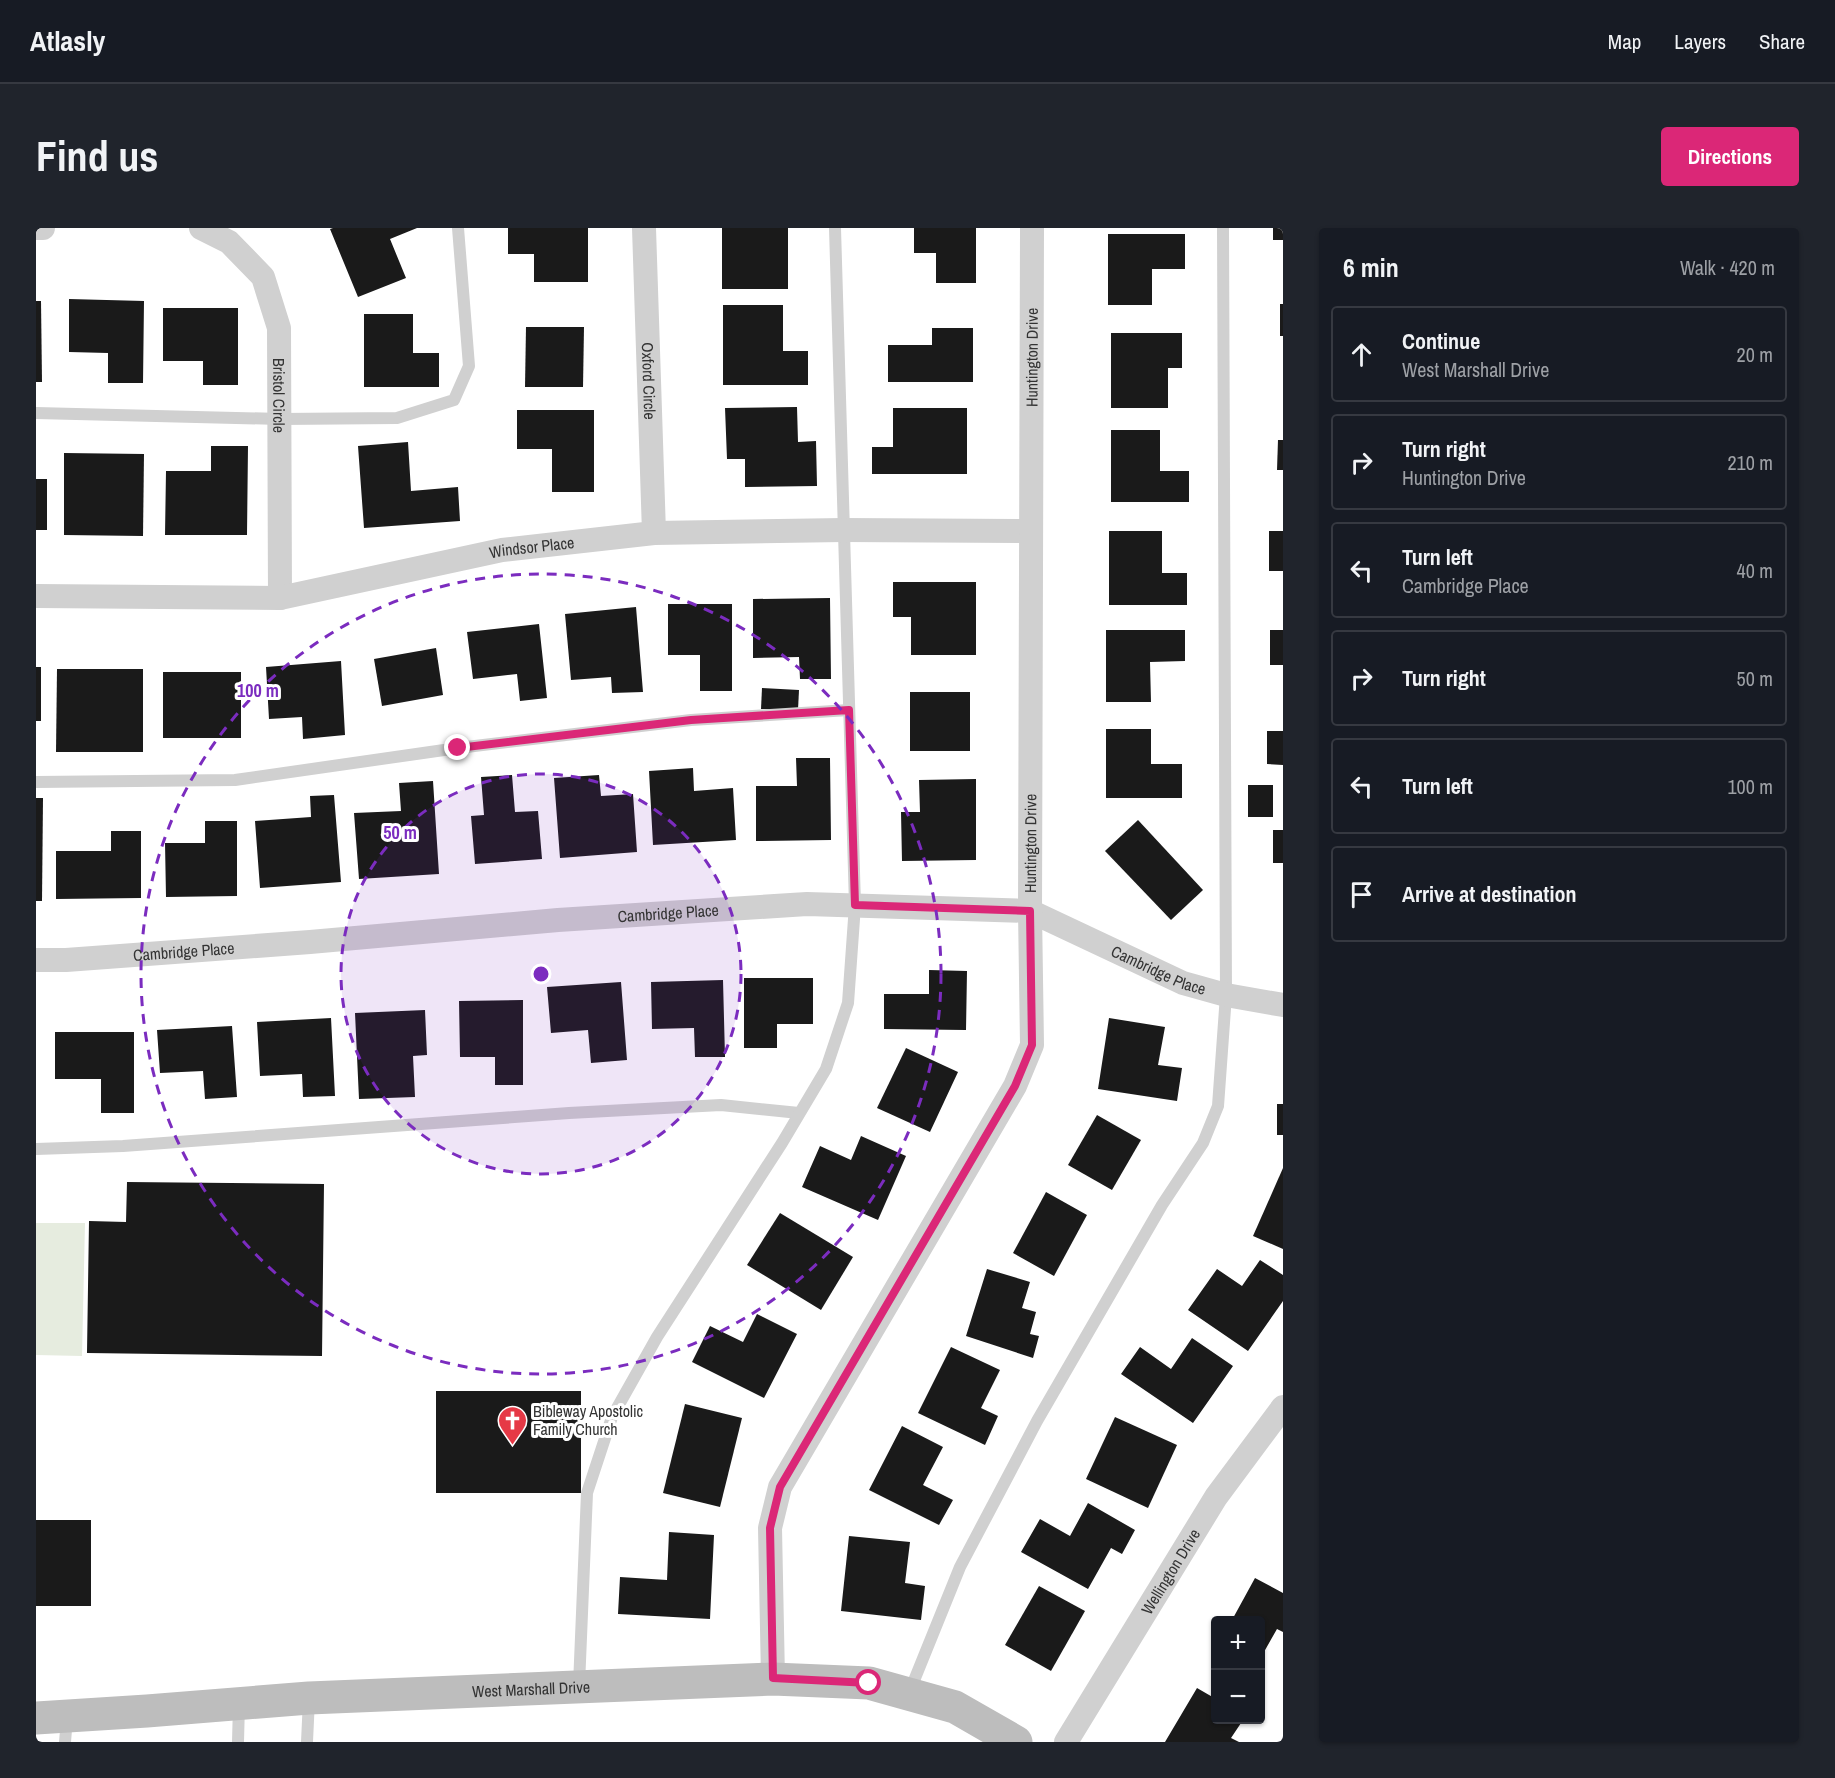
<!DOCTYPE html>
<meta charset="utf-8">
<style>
:root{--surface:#171b24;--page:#20242c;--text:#f1f3f6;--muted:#9ea1a6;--line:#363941;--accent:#db2777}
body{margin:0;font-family:"Archivo Narrow",sans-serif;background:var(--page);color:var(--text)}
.controls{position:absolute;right:18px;bottom:18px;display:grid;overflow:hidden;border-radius:6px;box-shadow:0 2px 4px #0004}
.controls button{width:54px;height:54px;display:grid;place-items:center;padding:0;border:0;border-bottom:2px solid var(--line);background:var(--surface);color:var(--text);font:30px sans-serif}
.stop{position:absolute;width:18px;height:18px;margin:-14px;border:4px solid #db2777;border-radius:50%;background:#fff}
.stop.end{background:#db2777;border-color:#fff;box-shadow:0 2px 6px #0008}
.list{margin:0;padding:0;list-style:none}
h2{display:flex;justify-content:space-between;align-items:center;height:78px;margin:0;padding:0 24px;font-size:26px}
h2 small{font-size:20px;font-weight:400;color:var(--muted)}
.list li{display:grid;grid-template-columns:39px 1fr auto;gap:18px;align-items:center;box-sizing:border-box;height:96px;margin:0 12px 12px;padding:0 12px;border:2px solid var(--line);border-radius:6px}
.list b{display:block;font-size:22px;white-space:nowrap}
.list p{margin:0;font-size:20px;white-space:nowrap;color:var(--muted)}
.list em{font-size:20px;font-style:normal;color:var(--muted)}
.icon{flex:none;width:33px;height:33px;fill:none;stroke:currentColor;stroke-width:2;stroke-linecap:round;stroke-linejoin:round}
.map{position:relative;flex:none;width:1247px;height:1514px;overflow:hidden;border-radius:6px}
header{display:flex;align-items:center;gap:36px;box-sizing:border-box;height:84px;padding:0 30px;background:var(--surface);border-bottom:2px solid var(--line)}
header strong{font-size:28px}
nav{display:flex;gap:33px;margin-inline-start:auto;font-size:21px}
.intro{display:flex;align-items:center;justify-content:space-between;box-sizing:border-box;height:144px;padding:0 36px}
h1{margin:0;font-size:42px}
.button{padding:15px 27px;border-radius:6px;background:var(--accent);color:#fff;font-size:21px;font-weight:700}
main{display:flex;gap:36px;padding:0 36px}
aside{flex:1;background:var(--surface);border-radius:6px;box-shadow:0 2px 4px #0004}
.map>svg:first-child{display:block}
.green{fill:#e6ecdf}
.building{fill:#1a1a1a}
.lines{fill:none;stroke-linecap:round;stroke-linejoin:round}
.lane{stroke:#d0d0d0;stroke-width:12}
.street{stroke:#d0d0d0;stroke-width:24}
.secondary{stroke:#bdbdbd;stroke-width:33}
.route{stroke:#db2777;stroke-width:8}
.ring{fill:none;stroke:#7b2cbf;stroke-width:3;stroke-dasharray:10 8}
.labels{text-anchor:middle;stroke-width:6;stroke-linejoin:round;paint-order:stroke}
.street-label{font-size:16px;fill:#333;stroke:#fff}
.poi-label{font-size:16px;fill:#333;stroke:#fff;text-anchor:start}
.centre{fill:#7b2cbf;stroke:#fff;stroke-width:3}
.ring-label{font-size:18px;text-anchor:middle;font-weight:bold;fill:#7b2cbf;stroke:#fff;stroke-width:6;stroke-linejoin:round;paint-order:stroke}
</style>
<header>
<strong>Atlasly</strong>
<nav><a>Map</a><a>Layers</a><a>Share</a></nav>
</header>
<div class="intro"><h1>Find us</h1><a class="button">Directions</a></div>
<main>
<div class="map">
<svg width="1247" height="1514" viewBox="0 0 1247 1514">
<rect width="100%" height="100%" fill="#fff"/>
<!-- green -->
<polygon class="green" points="0,995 49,995 46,1128 0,1127"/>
<!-- building -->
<g class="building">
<polygon points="297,0 381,0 354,11 370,50 322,69 294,1"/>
<polygon points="472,0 552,0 552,54 498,54 498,26 472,26"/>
<rect x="686" y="0" width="66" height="61"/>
<polygon points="878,0 940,0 940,55 900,55 900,25 878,25"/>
<rect x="1237" y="0" width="10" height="12"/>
<polygon points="1072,6 1149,6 1149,41 1116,41 1116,77 1072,77"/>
<polygon points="33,71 108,73 107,155 72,155 72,125 33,124"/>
<polygon points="0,73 5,73 6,154 0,154"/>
<rect x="1244" y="76" width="3" height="32"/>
<polygon points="687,77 747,77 747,123 772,123 772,157 687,157"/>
<polygon points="127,80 202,80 202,157 167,157 167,133 127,133"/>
<polygon points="328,86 377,86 377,125 403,125 403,159 328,159"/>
<polygon points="490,99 548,99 547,159 489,159"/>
<polygon points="896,100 937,100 937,154 852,154 852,117 896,117"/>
<polygon points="1075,105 1146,105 1146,140 1132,140 1132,180 1075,180"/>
<polygon points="761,179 762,214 780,213 781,258 709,259 709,231 691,231 689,180"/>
<polygon points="857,180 931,180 931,246 836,246 836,219 857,219"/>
<polygon points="481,182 558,182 558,264 516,264 516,221 481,221"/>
<polygon points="1075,202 1124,202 1124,243 1153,243 1153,274 1075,274"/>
<polygon points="1242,212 1247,212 1247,242 1241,242"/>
<polygon points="372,214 375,263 422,259 424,293 328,300 322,218"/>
<polygon points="175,218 212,218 211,307 129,307 130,243 175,243"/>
<polygon points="28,225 108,226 107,308 28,307"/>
<rect x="0" y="251" width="11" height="51"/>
<polygon points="1073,303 1126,303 1126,345 1151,345 1151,377 1073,377"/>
<rect x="1233" y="303" width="14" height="40"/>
<polygon points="857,354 940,354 940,427 875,427 875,389 857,389"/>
<polygon points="794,370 795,451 764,451 763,429 717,430 717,371"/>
<polygon points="632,376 696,376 696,463 664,463 664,427 632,427"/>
<polygon points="600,379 607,464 576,465 575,449 535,452 529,386"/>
<polygon points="503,396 511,470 484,473 481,446 437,451 431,404"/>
<polygon points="1070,402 1149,402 1149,433 1114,434 1115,474 1070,474"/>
<rect x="1234" y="402" width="13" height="35"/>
<polygon points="400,420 407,467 346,478 338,431"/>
<polygon points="305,433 309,507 267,511 266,489 233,491 230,439"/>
<rect x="0" y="439" width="5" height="54"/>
<polygon points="21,441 107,441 107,524 20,524"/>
<rect x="127" y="444" width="78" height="66"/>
<polygon points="726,460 763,462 762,482 725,481"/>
<rect x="874" y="464" width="60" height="59"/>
<polygon points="1070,501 1115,501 1115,536 1146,536 1146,570 1070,570"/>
<polygon points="1231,503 1247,503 1247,537 1231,536"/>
<polygon points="760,530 794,530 795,612 720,613 720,558 761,558"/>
<polygon points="657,540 658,563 697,560 700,612 617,617 613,543"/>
<polygon points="476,547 479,584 502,583 506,631 439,636 435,588 448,587 445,549"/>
<polygon points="563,547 565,568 597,566 601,624 524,630 518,550"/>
<polygon points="940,551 940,632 866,633 865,584 884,584 883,552"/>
<polygon points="397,553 403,646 323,651 318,585 365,583 363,555"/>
<rect x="1212" y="557" width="25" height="32"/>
<polygon points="298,567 305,654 224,660 219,593 275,589 274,568"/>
<polygon points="0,570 7,570 6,673 0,673"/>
<polygon points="1102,592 1167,662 1135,692 1069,623"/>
<polygon points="169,593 201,593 201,668 130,669 129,615 169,615"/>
<rect x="1237" y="602" width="10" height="33"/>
<polygon points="75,603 105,603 105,670 20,671 20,623 75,623"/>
<polygon points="893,742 931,743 930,802 848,801 848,766 893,766"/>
<polygon points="708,750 777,750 777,796 741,796 741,820 708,820"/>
<polygon points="687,752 689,829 659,829 658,800 616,801 615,754"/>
<polygon points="585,754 591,832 555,835 552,802 515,805 511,759"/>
<polygon points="487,772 487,857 459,857 459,829 424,829 423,773"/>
<polygon points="389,782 391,827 377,828 379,869 323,871 319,785"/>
<polygon points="295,790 299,868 267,869 266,846 224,848 221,794"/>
<polygon points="1073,790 1129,799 1122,837 1146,840 1141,873 1062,861"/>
<polygon points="196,798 201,869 169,871 167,843 124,845 121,802"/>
<polygon points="19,804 98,804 98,885 65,885 65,851 19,851"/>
<polygon points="870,820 922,844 894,904 841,880"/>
<rect x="1241" y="876" width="6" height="31"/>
<polygon points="1061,887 1105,912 1076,962 1032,937"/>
<polygon points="825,908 870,928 842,992 766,959 784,918 815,932"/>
<polygon points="1247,940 1247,1021 1217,1008"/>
<polygon points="91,954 288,956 286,1128 51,1125 53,993 90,994"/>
<polygon points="1010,964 1051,987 1018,1048 977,1025"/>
<polygon points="744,985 817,1029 785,1082 711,1037"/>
<polygon points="1224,1032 1247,1047 1247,1073 1212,1123 1152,1082 1181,1041 1206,1058"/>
<polygon points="951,1041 994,1054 986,1080 1000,1084 994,1106 1003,1108 997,1130 930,1108"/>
<polygon points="721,1086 761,1106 728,1170 656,1134 674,1098 707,1114"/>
<polygon points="1156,1110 1197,1138 1157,1195 1085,1146 1104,1119 1135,1141"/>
<polygon points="915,1119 964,1142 945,1180 962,1188 949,1217 882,1185"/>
<rect x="400" y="1163" width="145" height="102"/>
<polygon points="649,1176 706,1190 684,1279 627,1265"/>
<polygon points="1079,1189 1141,1217 1112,1280 1050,1251"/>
<polygon points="866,1198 907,1219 887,1257 917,1272 903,1297 833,1262"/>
<polygon points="1052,1275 1099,1302 1086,1326 1075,1320 1052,1361 985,1324 1004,1291 1034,1308"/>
<rect x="0" y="1292" width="55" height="86"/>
<polygon points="633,1304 678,1307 674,1391 582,1386 584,1349 631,1352"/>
<polygon points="813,1308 874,1314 869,1355 889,1358 885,1392 805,1383"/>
<polygon points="1219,1350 1247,1365 1247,1404 1241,1401 1224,1431 1224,1392 1196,1392"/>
<polygon points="1003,1358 1049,1383 1015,1443 969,1417"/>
<polygon points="1161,1460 1180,1471 1180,1492 1207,1492 1195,1510 1203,1514 1129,1514"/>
</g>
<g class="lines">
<!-- lane -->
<g class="lane">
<polyline points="0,185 244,191 361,190 418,172 433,138 422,0"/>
<polyline points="0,554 199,552 422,520 655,492 813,482"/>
<polyline points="0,921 87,918 533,885 685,877 763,885"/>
<polyline points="543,1457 551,1265 576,1189 621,1109 746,915 790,841 812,775 819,677 799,0"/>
<polyline points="873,1465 924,1339 1001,1193 1126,977 1167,915 1182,878 1190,767 1187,0"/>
<polyline points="29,1514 31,1490"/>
<polyline points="202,1514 203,1476"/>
<polyline points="271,1514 273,1471"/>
</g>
<!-- street -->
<g class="street">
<polyline points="0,0 7,0"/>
<path id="s1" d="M 165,0 L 193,14 L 227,49 L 243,100 L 244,370"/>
<path id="s2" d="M 608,0 L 618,305"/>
<path id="s3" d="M 0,368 L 244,370 L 466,322 L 618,305 L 807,302 L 995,303"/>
<path id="s4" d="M 0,732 L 30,732 L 274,714 L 522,692 L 771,676 L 994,683 L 1147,755 L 1190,767 L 1247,777"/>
<path id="s5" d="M 737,1451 L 734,1300 L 744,1259 L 979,858 L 996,817 L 994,683 L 996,0"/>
<path id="s6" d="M 1030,1514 L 1180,1269 L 1247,1179"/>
</g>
<!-- secondary -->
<path class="secondary" id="s7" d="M 0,1490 L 111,1483 L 273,1470 L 737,1451 L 833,1455 L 919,1479 L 980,1514"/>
</g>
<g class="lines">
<!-- route -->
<polyline class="route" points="422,520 655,492 813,482 819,677 994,683 996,817 979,858 744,1259 734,1300 737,1450 833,1455"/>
</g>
<!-- distance rings -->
<circle cx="505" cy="746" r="200" fill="#7b2cbf" fill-opacity=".12"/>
<g class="ring">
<circle cx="505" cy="746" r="200"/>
<circle cx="505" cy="746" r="400"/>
</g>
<!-- icons -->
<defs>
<symbol id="church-pin" viewBox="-11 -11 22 30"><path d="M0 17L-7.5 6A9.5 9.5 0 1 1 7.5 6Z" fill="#e63946" stroke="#fff"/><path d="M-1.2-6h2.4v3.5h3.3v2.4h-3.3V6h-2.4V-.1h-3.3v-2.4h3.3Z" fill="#fff"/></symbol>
</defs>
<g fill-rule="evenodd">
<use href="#church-pin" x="460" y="1176" width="33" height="45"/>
</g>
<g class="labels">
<!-- street labels -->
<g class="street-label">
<text dy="6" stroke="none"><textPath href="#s5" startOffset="1390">Huntington Drive</textPath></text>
<text dy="6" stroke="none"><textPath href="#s2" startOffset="153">Oxford Circle</textPath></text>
<text dy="6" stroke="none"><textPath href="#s1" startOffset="201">Bristol Circle</textPath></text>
<text dy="6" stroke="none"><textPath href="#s3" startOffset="501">Windsor Place</textPath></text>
<text dy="6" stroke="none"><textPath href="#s5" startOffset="904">Huntington Drive</textPath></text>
<text dy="6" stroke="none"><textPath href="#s4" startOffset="634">Cambridge Place</textPath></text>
<text dy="6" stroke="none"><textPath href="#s4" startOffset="148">Cambridge Place</textPath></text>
<text dy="6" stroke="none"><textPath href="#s4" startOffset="1138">Cambridge Place</textPath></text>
<text dy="6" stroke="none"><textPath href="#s6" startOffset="200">Wellington Drive</textPath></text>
<text dy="6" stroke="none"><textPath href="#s7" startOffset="496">West Marshall Drive</textPath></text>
</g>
<!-- poi labels -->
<g class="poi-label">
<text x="497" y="1189">Bibleway Apostolic<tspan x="497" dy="18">Family Church</tspan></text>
</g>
</g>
<circle cx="505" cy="746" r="9" class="centre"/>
<g class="ring-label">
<text x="222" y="469">100 m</text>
<text x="364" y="611">50 m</text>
</g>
</svg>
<div class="controls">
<button>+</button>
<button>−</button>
</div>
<div class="stop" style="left:833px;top:1455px"></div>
<div class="stop end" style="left:422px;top:520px"></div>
</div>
<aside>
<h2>6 min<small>Walk · 420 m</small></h2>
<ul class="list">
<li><svg class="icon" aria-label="ahead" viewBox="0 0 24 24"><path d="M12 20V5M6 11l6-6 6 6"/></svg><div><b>Continue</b><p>West Marshall Drive</p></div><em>20 m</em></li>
<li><svg class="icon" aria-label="right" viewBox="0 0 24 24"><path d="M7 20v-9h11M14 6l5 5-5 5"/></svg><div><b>Turn right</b><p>Huntington Drive</p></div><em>210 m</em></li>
<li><svg class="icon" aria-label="left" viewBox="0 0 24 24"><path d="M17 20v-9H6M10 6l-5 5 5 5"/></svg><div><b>Turn left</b><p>Cambridge Place</p></div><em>40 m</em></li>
<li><svg class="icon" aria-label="right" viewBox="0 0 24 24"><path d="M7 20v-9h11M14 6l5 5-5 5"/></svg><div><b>Turn right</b></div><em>50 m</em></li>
<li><svg class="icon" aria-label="left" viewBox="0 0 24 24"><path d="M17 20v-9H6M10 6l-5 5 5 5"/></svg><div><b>Turn left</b></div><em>100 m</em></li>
<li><svg class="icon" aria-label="arrive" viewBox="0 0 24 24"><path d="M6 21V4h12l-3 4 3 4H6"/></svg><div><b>Arrive at destination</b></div></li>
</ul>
</aside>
</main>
